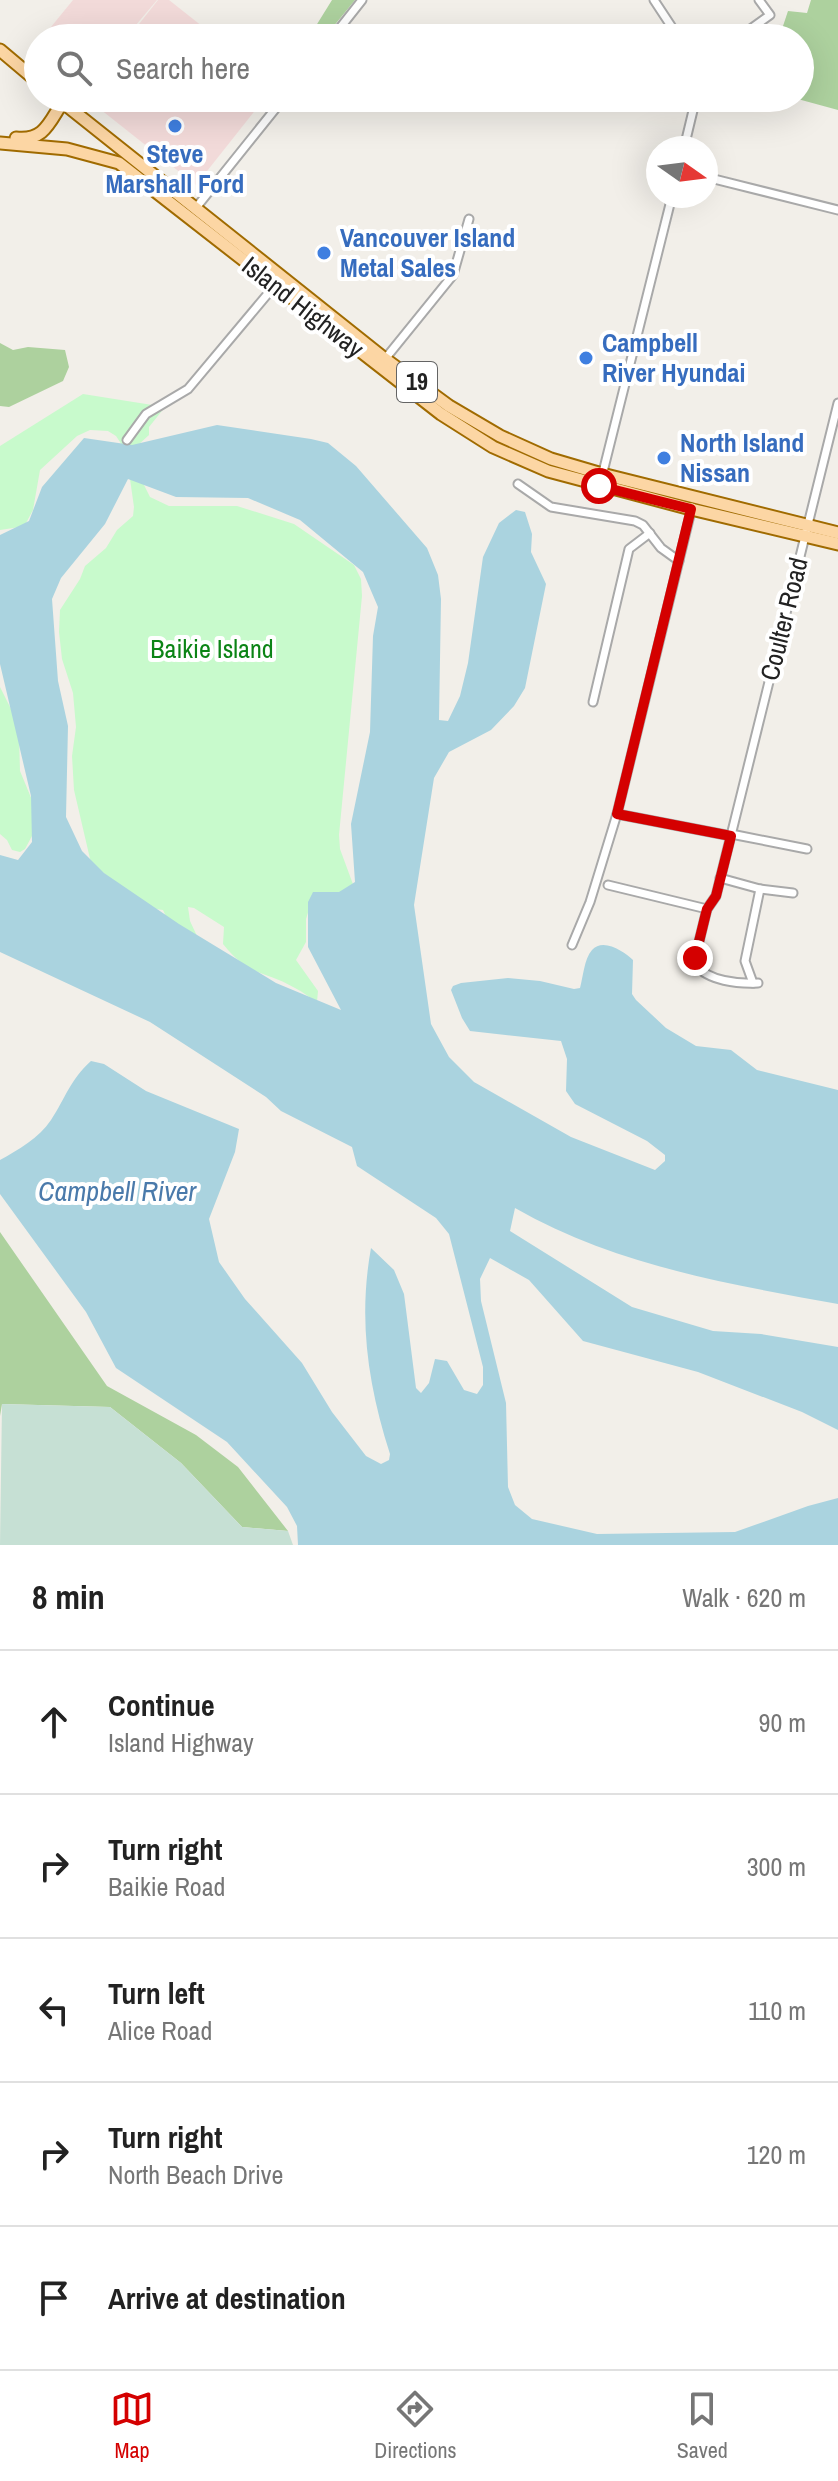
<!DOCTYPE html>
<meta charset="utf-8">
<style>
:root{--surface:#fff;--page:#f2f2f2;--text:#222;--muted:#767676;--line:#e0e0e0;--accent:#d40000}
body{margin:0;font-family:"Archivo Narrow",sans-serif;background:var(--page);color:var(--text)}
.compass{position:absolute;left:646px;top:136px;width:72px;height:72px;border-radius:50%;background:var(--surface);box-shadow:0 8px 32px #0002;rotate:104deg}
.stop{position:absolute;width:24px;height:24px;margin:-18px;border:6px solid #d40000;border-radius:50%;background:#fff}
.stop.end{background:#d40000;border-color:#fff;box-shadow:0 2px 8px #0008}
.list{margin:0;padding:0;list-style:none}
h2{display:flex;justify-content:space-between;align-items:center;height:104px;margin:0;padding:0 32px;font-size:34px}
h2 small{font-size:26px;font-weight:400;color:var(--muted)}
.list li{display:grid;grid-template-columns:52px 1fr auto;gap:24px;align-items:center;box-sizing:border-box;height:144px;padding:0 32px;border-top:2px solid var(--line)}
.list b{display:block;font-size:30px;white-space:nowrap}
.list p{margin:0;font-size:26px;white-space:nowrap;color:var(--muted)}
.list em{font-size:26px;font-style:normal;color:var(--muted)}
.icon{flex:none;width:44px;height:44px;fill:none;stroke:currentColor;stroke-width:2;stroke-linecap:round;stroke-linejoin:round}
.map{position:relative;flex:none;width:838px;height:1545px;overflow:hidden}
.search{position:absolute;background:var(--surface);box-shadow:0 8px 32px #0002;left:24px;right:24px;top:24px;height:88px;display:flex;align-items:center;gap:20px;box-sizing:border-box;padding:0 28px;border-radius:44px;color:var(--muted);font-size:30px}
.sheet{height:824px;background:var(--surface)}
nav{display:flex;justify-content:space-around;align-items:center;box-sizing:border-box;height:112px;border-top:2px solid var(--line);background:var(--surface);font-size:22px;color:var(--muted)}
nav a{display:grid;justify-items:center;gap:4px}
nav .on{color:var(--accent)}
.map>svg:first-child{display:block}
.commercial{fill:#f2dad9}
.forest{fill:#add19e}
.wetland{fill:#c6e0d4}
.park{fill:#c8facc}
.water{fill:#aad3df;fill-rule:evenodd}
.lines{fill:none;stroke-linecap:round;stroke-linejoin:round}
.street-casing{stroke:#a9a9a9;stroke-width:11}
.primary-casing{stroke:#a06b00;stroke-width:15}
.street{stroke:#fff;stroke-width:7}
.primary{stroke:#fcd6a4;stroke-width:11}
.route{stroke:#d40000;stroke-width:10}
.shop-dot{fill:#3f7fe0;stroke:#fff;stroke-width:3}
.labels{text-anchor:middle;stroke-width:8;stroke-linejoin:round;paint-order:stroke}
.shield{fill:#fff;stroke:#646464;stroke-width:2}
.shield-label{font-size:24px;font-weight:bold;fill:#222}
.shop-label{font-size:26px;font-weight:bold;fill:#366cbe;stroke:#fff;text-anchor:start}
.street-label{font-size:26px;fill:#222;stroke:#fff}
.park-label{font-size:26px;fill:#0c8416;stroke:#fff}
.water-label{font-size:28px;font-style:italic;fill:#4a7aab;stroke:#fff}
</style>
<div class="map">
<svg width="838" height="1545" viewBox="0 0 838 1545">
<rect width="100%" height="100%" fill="#f2efe9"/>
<!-- commercial -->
<g class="commercial">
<polygon points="73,0 157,0 125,38 42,38"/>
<polygon points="158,0 169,0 217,38 128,38"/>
<polygon points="86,98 265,98 196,185"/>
</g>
<!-- forest -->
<g class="forest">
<polygon points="332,0 355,0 324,38 305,38 314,29"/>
<polygon points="811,0 838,0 838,110 794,98 800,98 800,38 757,38 764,24 781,32 788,11 807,13"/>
<polygon points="0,343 13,350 28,347 65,350 69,367 63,381 9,407 0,406"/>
<polygon points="0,1232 107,1386 196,1435 238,1467 288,1531 242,1527 181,1463 110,1407 2,1404 0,1416"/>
</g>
<!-- wetland -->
<polygon class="wetland" points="2,1404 110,1407 181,1463 242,1527 288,1531 293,1545 0,1545"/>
<!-- park -->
<g class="park">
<polygon points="83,394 165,407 149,427 149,435 138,445 124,448 116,436 108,431 90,430 77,436 40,470 33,510 26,523 20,527 0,530 0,446"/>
<path d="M 130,479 L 141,479 L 150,497 L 169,506 L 237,506 L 294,524 L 354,565 L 361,579 L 362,596 L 339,835 L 340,849 L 354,887 L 310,906 L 306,919 L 306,942 L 296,960 L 318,991 L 317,1002 C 310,998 303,992 295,988 C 264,970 249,977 223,944 L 224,927 L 194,908 L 188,907 L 190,921 L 197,936 L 170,925 L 163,910 L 148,908 L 91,863 L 74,790 L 72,756 L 76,727 L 73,693 L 62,659 L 59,632 L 60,610 L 80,579 L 85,566 L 106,548 L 117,530 L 133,516 L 134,507 Z"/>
<polygon points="0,687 14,715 19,736 20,771 32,800 32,836 25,849 20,852 12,850 7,840 0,834"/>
</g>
<!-- water -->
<path class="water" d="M 217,425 L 311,439 L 328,443 L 356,466 L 427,548 L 438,575 L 441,599 L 439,720 L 448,721 L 460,696 L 468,663 L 483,557 L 499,523 L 516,510 L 525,512 L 532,534 L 531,552 L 546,584 L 525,688 L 514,706 L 491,730 L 449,752 L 434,778 L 414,905 L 431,1024 L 449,1057 L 474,1082 L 571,1137 L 655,1170 L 665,1161 L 665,1155 L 647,1141 L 575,1104 L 566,1091 L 567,1059 L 561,1041 L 470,1031 L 462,1018 L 451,990 L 453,986 L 461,983 L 508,978 L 540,981 L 574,989 L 580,988 C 583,978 584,959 592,950 C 603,937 625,952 633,960 L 632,994 L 636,1000 L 666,1028 L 696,1046 L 731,1050 L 757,1070 L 838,1090 L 838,1304 C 728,1284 614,1265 515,1208 L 510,1231 L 632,1307 L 713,1331 L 761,1334 L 838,1347 L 838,1430 L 802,1412 L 698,1372 L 583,1341 L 529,1280 L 490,1258 L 480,1279 L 481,1301 L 506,1403 L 508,1487 L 515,1505 L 532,1519 L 597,1534 L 735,1532 L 808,1506 L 838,1498 L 838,1545 L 298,1545 L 297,1526 L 287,1507 L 227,1442 L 116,1368 L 86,1312 L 0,1194 L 0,1160 C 18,1150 39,1138 51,1120 C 66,1097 70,1080 91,1061 L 104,1064 L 146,1091 L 239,1129 L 235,1152 L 209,1219 L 219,1262 L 245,1299 L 302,1363 L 332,1412 L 366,1456 L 381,1464 L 389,1460 L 390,1454 C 368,1385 358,1320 371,1248 L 394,1270 L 404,1294 L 416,1388 L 421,1393 L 429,1383 L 435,1359 L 447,1361 L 464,1390 L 477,1394 L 483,1385 L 483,1367 L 449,1234 L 436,1218 L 357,1166 L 352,1147 L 281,1111 L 266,1097 L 150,1022 L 0,952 L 0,855 L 18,860 L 32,842 L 31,796 L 0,664 L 0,535 L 29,521 L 42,487 L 84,438 L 132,445 ZM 128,479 L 176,497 L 248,498 L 300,520 L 363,572 L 378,607 L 373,636 L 370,732 L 351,824 L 355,882 L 339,892 L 313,892 L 308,902 L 308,947 L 341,1010 L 276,983 L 179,924 L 104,873 L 82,851 L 66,817 L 68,726 L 58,681 L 52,599 L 61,578 L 105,524 Z"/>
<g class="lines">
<defs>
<g id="street">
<polyline points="654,0 679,38"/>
<polyline points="332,38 362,0"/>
<polyline points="738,38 770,15 759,0"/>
<polyline points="684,148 696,98"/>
<polyline points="706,177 838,210"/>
<polyline points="195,209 284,98"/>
<polyline points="385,359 453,275 469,219"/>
<polyline points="127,440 146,414 188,389 276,284"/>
<polyline points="602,476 672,196"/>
<polyline points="518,484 551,507 635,521 643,525 661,548 679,561"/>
<polyline points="593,702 629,549 650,533"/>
<polyline points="617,814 731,836"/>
<polyline points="731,834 807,849"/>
<polyline points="720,878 760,889 793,893"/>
<polyline points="608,885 707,909"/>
<polyline points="572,945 590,902 617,814 692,507"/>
<polyline points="753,983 745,961 760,889"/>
<path d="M 758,983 C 738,984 708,981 696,965 L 695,958 L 707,909 L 716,896 L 838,403"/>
</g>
<g id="primary">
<polyline points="0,50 38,82"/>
<polyline points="57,98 385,359 449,406 500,436 551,459 602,474 838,533"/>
<path d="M 16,138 C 44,141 49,123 62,103"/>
<polyline points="0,143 67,149 119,163 441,414 493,447 548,471 691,509 838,544"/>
</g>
</defs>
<!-- street casing -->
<use href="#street" class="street-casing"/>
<!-- primary casing -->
<use href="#primary" class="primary-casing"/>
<!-- street -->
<use href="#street" class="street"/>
<!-- primary -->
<use href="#primary" class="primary"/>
</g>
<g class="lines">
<!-- route -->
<polyline class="route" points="599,486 691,509 617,814 731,836 716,896 707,909 695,958"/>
</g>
<!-- markers -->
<g class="shop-dot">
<circle cx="175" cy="126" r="8"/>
<circle cx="324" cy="253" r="8"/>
<circle cx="586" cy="358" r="8"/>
<circle cx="664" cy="458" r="8"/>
</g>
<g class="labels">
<!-- shield labels -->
<rect class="shield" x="397" y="362" width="40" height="40" rx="6"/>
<g class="shield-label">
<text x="417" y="390">19</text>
</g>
<!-- shop labels -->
<g class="shop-label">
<text x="175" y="163" text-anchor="middle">Steve<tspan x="175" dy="30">Marshall Ford</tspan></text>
<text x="340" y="247">Vancouver Island<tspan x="340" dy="30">Metal Sales</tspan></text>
<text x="602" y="352">Campbell<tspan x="602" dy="30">River Hyundai</tspan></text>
<text x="680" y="452">North Island<tspan x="680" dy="30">Nissan</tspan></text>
</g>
<!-- street labels -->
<g class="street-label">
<text transform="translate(303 307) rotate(38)" y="9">Island Highway</text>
<text transform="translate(784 619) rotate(-76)" y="9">Coulter Road</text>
</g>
<!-- park labels -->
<g class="park-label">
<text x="212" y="658">Baikie Island</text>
</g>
<!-- water labels -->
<g class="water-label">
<text x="117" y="1201">Campbell River</text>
</g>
</g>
</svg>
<svg class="compass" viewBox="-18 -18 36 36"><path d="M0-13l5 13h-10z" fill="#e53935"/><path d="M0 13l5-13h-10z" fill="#767676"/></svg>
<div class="stop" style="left:599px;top:486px"></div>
<div class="stop end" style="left:695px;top:958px"></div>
<div class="search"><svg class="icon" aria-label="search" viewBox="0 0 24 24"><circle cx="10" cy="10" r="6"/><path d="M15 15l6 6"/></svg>Search here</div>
</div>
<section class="sheet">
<h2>8 min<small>Walk · 620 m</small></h2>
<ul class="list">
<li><svg class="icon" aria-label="ahead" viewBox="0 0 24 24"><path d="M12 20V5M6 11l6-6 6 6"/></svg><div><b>Continue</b><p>Island Highway</p></div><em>90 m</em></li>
<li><svg class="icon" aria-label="right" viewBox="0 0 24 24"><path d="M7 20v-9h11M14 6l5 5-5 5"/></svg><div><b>Turn right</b><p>Baikie Road</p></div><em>300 m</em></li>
<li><svg class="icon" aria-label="left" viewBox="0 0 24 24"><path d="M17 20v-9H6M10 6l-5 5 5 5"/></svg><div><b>Turn left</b><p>Alice Road</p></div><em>110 m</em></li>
<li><svg class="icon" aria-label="right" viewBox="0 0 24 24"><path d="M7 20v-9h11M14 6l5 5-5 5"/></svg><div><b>Turn right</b><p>North Beach Drive</p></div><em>120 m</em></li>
<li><svg class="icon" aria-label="arrive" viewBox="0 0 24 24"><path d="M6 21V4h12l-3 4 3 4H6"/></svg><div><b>Arrive at destination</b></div></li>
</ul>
</section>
<nav>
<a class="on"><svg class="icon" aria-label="map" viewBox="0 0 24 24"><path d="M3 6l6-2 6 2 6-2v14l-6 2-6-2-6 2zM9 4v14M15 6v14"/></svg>Map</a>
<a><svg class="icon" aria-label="directions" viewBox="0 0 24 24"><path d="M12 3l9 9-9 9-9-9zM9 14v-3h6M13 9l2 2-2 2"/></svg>Directions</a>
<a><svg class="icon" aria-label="saved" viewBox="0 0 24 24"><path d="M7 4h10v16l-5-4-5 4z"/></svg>Saved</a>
</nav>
